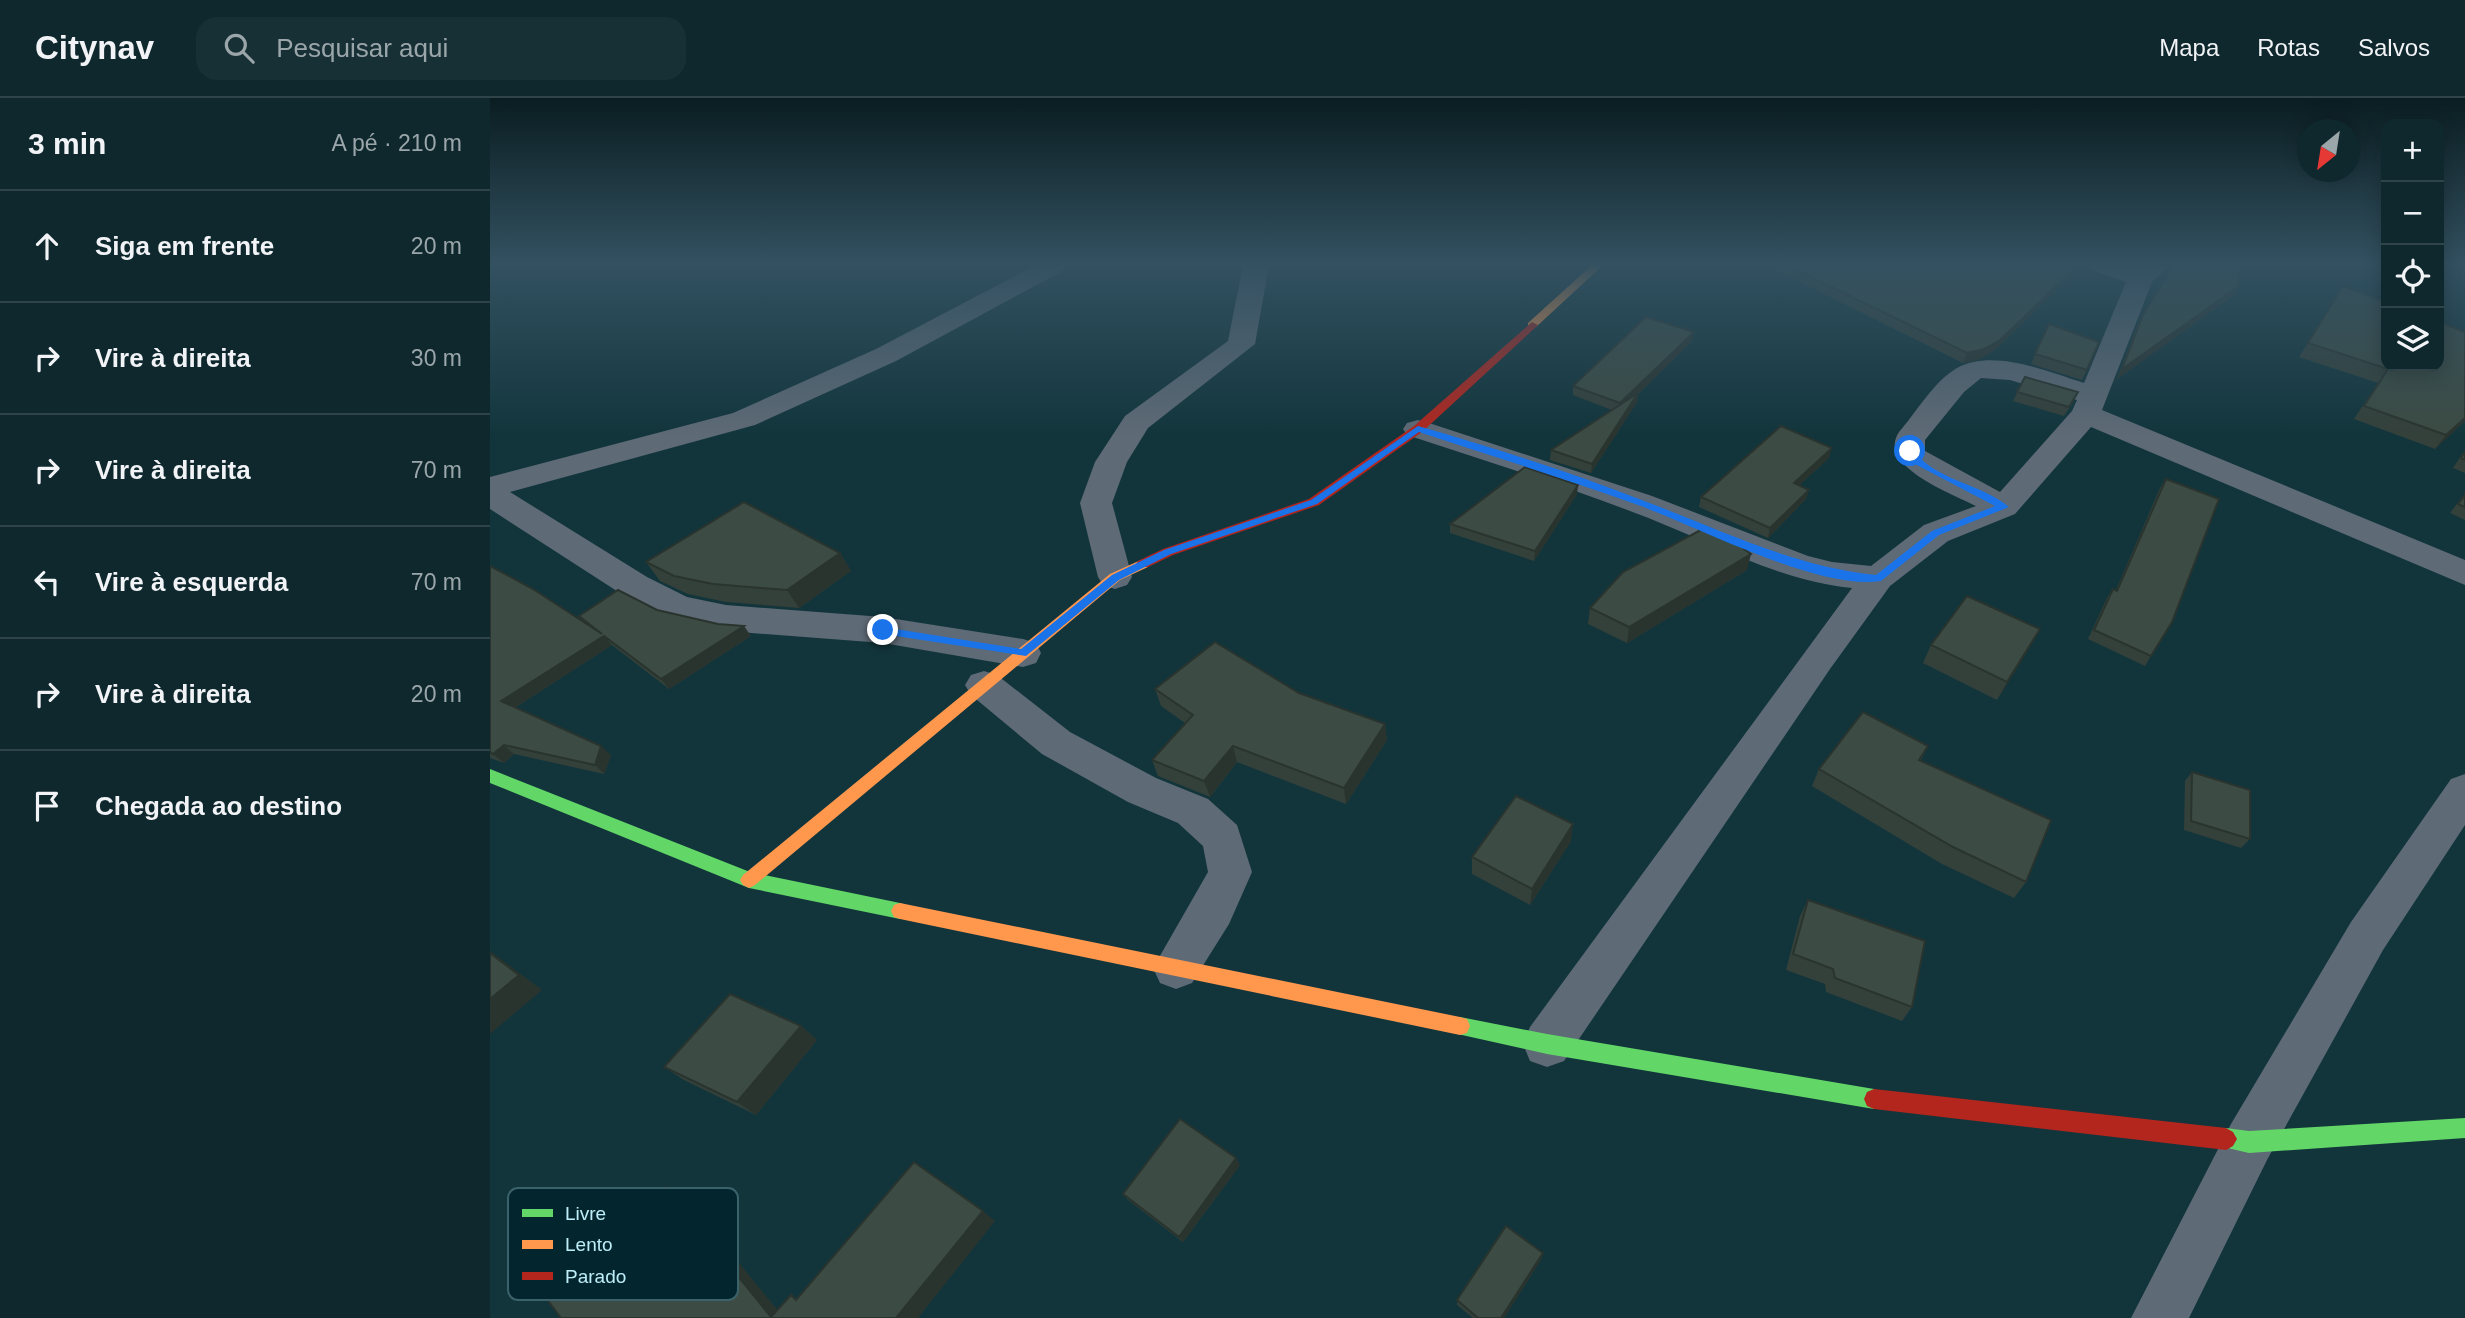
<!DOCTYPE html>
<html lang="pt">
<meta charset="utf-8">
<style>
:root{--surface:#0e282d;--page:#173035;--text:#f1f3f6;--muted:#9ba6aa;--line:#2e4449}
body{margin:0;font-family:Arial,sans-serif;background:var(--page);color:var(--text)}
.controls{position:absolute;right:21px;top:21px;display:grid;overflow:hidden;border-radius:14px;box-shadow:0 4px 18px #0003}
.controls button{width:63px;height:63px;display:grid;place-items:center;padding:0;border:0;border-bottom:2px solid var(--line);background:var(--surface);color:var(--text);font:35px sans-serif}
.compass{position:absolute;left:1807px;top:21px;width:63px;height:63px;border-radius:50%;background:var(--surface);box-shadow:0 4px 18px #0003;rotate:210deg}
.stop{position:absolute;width:21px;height:21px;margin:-16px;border:5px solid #1a73e8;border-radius:50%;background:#fff}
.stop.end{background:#1a73e8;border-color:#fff;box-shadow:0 2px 7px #0008}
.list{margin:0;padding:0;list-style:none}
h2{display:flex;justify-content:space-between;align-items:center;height:91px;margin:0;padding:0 28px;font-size:30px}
h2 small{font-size:23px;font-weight:400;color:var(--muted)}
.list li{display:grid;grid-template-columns:46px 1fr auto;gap:21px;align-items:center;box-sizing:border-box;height:112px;padding:0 28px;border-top:2px solid var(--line)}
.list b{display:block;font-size:26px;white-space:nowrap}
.list em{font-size:23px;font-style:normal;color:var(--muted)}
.icon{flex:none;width:38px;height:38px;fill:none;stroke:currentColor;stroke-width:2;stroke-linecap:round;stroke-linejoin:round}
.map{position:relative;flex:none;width:1975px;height:1220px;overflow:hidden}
header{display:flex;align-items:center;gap:42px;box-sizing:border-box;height:98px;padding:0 35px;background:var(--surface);border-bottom:2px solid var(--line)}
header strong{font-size:33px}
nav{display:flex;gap:38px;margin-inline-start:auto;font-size:24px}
.search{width:490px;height:63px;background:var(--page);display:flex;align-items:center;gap:18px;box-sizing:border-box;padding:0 24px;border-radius:21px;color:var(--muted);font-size:26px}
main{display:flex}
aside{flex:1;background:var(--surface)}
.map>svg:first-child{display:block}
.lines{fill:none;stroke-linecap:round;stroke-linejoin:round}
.street{fill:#5e6a76;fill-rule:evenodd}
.fast{fill:#63d668;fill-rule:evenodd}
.slow{fill:#ff974d;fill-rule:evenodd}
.jam{fill:#b3261e;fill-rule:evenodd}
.wall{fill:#34403a}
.shaded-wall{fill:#2a342f}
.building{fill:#3c4b43;stroke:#2a342f;stroke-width:2}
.route{fill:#1a73e8}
.key{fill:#03262e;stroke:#3b626b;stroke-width:2}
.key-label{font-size:19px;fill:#bdedf9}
</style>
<header>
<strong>Citynav</strong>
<div class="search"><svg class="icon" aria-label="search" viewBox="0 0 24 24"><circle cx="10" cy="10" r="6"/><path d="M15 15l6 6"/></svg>Pesquisar aqui</div>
<nav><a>Mapa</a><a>Rotas</a><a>Salvos</a></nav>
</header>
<main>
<aside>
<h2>3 min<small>A pé · 210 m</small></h2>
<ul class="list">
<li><svg class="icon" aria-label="ahead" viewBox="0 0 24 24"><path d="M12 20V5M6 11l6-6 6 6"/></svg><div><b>Siga em frente</b></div><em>20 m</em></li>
<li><svg class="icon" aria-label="right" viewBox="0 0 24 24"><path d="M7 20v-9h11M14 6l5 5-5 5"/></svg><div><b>Vire à direita</b></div><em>30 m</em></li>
<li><svg class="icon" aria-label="right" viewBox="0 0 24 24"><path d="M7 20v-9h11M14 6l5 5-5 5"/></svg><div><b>Vire à direita</b></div><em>70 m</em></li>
<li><svg class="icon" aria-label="left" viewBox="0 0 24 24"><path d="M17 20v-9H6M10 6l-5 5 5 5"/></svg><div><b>Vire à esquerda</b></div><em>70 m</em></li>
<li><svg class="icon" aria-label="right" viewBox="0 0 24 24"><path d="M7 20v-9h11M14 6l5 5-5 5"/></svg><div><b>Vire à direita</b></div><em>20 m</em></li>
<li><svg class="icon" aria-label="arrive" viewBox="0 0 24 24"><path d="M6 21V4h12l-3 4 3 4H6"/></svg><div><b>Chegada ao destino</b></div></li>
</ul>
</aside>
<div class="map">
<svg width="1975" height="1220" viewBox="0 0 1975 1220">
<rect width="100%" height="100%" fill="#12353c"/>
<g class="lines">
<!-- street -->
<g class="street">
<polygon points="546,167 578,167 574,172 406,263 265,327 20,394 157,479 197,499 236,507 393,519 533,541 546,545 551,555 546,565 533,569 393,545 236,533 175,519 133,497 0,411 0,379 243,315 386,251"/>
<polygon points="753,167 779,167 765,246 658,330 637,364 622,405 642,479 637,487 625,491 613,487 608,479 590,405 605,364 635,318 738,243"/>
<path d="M 1599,167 L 1636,167 L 1646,171 L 1651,167 L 1679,167 L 1662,184 L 1612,312 L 1975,462 L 1975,487 L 1601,329 L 1525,416 L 1458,443 L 1400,488 L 1340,571 L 1074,963 L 1057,969 L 1040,963 L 1033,946 L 1040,929 L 1362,490 C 1285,483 1212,439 1140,413 C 1067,385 992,362 917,337 L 913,331 L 917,325 L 928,322 L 939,325 L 1162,398 L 1318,458 L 1342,464 L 1381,468 L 1434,427 L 1486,408 C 1463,396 1386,368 1409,334 C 1426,315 1444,283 1467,270 C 1504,250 1558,274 1594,285 L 1636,184 L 1603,172 ZM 1491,280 L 1520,282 L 1587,302 L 1582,313 L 1510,394 L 1435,353 L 1435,342 L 1474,294 Z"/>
<polygon points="494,573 507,577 580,634 666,680 718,701 747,727 762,774 739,826 702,885 686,891 670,885 663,870 718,774 713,748 688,725 638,704 552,656 481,597 475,587 481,577"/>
<polygon points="1975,676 1975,727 1893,852 1777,1062 1699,1220 1641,1220 1741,1026 1861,824 1961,681"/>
</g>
<!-- fast -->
<g class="fast">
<polygon points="0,671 260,774 410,805 416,807 419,813 416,819 410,821 259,790 0,685"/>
<polygon points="970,919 1057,936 1384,991 1391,994 1394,1001 1391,1008 1384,1011 1057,956 963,935 960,928 963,921"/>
<polygon points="1975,1020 1975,1040 1759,1055 1729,1048 1725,1041 1729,1034 1736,1030 1759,1033"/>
</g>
<!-- slow -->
<g class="slow">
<polygon points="1102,167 1113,167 1046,229 1038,229 1038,225"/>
<polygon points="653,461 658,463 660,466 658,469 630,482 265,787 259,790 253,787 250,782 253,777 620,476"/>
<polygon points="410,805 970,919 977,921 980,928 977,935 970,937 410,821 404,819 401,813 404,807"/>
</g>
<!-- jam -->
<g class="jam">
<polygon points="1042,224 1048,227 1046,229 932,334 829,407 683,457 658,469 648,469 646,466 648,463 673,451 819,401 924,328"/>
<polygon points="1384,991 1736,1030 1743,1034 1747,1041 1743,1048 1736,1052 1384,1011 1377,1008 1374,1001 1377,994"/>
</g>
</g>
<!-- wall -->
<g class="wall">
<polygon points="1276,167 1593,167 1506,251 1490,261 1473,265"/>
<polygon points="1962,167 1975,167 1975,171"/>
<polygon points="1749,188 1744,197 1627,281 1648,226 1653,217"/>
<polygon points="1853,188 1975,234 1975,323 1945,351 1864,321 1888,285 1809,259"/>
<polygon points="1559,226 1597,272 1592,282 1541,266"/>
<polygon points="1202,243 1148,296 1147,304 1101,375 1060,362 1061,352 1122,312 1083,297 1083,288"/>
<polygon points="1535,279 1583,304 1574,318 1523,303"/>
<polygon points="1975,352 1975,375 1963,370"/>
<polygon points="1339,360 1309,387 1316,401 1278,440 1209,409 1211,399"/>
<polygon points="1676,381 1661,558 1655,568 1598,541 1617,500 1623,491 1626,492 1670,390"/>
<polygon points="1975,395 1975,422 1960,415"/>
<polygon points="1087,396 1044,463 960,435 960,426"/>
<polygon points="1257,453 1257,472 1137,545 1098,526 1100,510"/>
<polygon points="350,455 361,473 309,510 236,504 198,496 170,483 156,464"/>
<polygon points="0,468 94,524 89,518 167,512 261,538 179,591 122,547 26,609 121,657 114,676 24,656 14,665 0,660"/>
<polygon points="1441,547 1540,549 1507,602 1433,565"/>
<polygon points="665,591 809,595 895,626 897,642 856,706 747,664 720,699 668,678 662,662 695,625 671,608"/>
<polygon points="1438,648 1431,662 1536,784 1524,800 1452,766 1322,688 1329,671"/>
<polygon points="1702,674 1760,741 1751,750 1694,732 1695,683"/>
<polygon points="1081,743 1040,807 982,776 982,759"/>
<polygon points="1318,802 1422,909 1412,923 1336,894 1335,886 1296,872 1310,818"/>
<polygon points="311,928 327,942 266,1017 194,982 174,969"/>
<polygon points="750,1067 693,1144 638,1102 633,1096"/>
<polygon points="1052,1160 1014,1220 983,1220 967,1207 967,1202"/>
</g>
<!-- shaded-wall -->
<g class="shaded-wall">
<polygon points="1588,167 1593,167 1506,251 1490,261 1473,265 1477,255"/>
<polygon points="1749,188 1744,197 1627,281 1632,271"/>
<polygon points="1204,234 1202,243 1148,296 1147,304 1101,375 1102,366 1129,315 1130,305"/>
<polygon points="1975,320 1975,323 1945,351 1956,337"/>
<polygon points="1342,350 1339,360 1301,395 1304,385"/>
<polygon points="1088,387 1087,396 1044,463 1045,453"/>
<polygon points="1319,392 1316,401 1278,440 1280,430"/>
<polygon points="1258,447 1255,459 1261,456 1257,472 1137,545 1139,529 1254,451"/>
<polygon points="350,455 361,473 309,510 297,492"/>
<polygon points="254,528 261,538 179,591 171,581"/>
<polygon points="1550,531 1540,549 1507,602 1517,584"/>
<polygon points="114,538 122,547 21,612 11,603"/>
<polygon points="895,626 897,642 856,706 854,690"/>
<polygon points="14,647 24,656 14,665 3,656"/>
<polygon points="111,648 121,657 114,676 105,667"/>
<polygon points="743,648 747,664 720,699 714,683"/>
<polygon points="1083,726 1081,743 1040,807 1042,791"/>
<polygon points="0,853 52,892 0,936"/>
<polygon points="311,928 327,942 266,1017 247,1004"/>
<polygon points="746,1060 750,1067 693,1144 689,1139"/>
<polygon points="176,1089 196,1100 294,1220 281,1219"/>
<polygon points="493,1113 505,1123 428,1220 406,1220"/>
<polygon points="1053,1155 1052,1160 1014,1220 1011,1220"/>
</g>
<!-- building -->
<g class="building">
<polygon points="1296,167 1588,167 1510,242 1494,251 1477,255"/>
<polygon points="1684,167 1749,167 1749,188 1632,271 1653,217"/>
<polygon points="1853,188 1896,204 1896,268 1949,268 1949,224 1975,234 1975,320 1956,337 1874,308 1898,271 1818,245"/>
<polygon points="1156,219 1204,234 1130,305 1083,288"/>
<polygon points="1559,226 1609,244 1597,272 1545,256"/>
<polygon points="1535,279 1588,294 1579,309 1527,294"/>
<polygon points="1148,295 1102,366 1061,352"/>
<polygon points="1291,328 1342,350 1304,385 1319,392 1280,430 1211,399"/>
<polygon points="1975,354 1975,362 1971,360"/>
<polygon points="1035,369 1088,387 1045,453 960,426"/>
<polygon points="1676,381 1729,401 1682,524 1661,558 1604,532 1623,491 1627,493"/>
<polygon points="1975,397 1975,409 1968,406"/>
<polygon points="254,404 350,455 297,492 223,486 184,478 156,464"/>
<polygon points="1216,429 1258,447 1254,451 1261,456 1139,529 1100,510 1133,474"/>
<polygon points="0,468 43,491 112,536 89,518 128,492 167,512 228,526 254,528 171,581 114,538 11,603 111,648 105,667 14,647 3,656 0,654"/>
<polygon points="1477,498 1550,531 1517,584 1441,547"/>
<polygon points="725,544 809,595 895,626 854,690 743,648 714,683 662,662 703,617 665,591"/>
<polygon points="1373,614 1438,648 1429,662 1561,722 1536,784 1463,749 1329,671"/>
<polygon points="1702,674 1760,692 1760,741 1701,723"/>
<polygon points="1026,698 1083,726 1042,791 982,759"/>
<polygon points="1318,802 1435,843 1422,909 1345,880 1343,871 1303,856"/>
<polygon points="0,855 29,877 0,901"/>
<polygon points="240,896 311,928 247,1004 174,969"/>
<polygon points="690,1021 746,1060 689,1139 633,1096"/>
<polygon points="424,1064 493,1113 406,1220 71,1220 53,1196 176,1089 281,1219 301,1197 306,1202"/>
<polygon points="1016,1128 1053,1155 1011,1220 988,1220 967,1202"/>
</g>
<!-- sky -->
<linearGradient id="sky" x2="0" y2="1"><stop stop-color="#0a1d21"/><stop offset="0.49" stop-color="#335161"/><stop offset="1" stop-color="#335161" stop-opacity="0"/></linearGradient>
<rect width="1975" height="338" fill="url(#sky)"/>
<!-- route -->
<path class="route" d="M 928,328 C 1005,350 1083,375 1157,404 C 1234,433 1302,468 1386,477 L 1442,433 L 1505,408 L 1423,365 L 1417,351 L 1423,351 C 1444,383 1491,385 1519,409 L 1449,437 L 1391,483 C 1330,493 1208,429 1148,407 C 1076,381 1002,358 929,334 L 827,406 L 681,456 L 629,482 L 536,558 L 393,536 L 388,532 L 393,529 L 531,551 L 622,477 L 674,452 L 821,402 Z"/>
<!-- legend -->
<rect x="18" y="1090" width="230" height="112" rx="10" class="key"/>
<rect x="32" y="1111" width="31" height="8" fill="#63d668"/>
<rect x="32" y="1142" width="31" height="9" fill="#ff974d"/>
<rect x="32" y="1174" width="31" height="8" fill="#b3261e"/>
<g class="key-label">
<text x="75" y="1122">Livre</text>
<text x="75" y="1153">Lento</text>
<text x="75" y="1185">Parado</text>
</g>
</svg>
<div class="controls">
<button>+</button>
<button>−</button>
<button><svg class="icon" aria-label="locate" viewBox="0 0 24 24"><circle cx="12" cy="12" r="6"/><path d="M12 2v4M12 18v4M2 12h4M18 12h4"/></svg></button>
<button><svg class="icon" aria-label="layers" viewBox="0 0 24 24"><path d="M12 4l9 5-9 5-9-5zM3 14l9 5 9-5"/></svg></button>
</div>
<svg class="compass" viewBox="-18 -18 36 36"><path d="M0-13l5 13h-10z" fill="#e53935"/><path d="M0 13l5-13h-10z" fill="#9ba6aa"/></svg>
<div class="stop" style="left:1420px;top:353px"></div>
<div class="stop end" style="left:393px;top:532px"></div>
</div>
</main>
